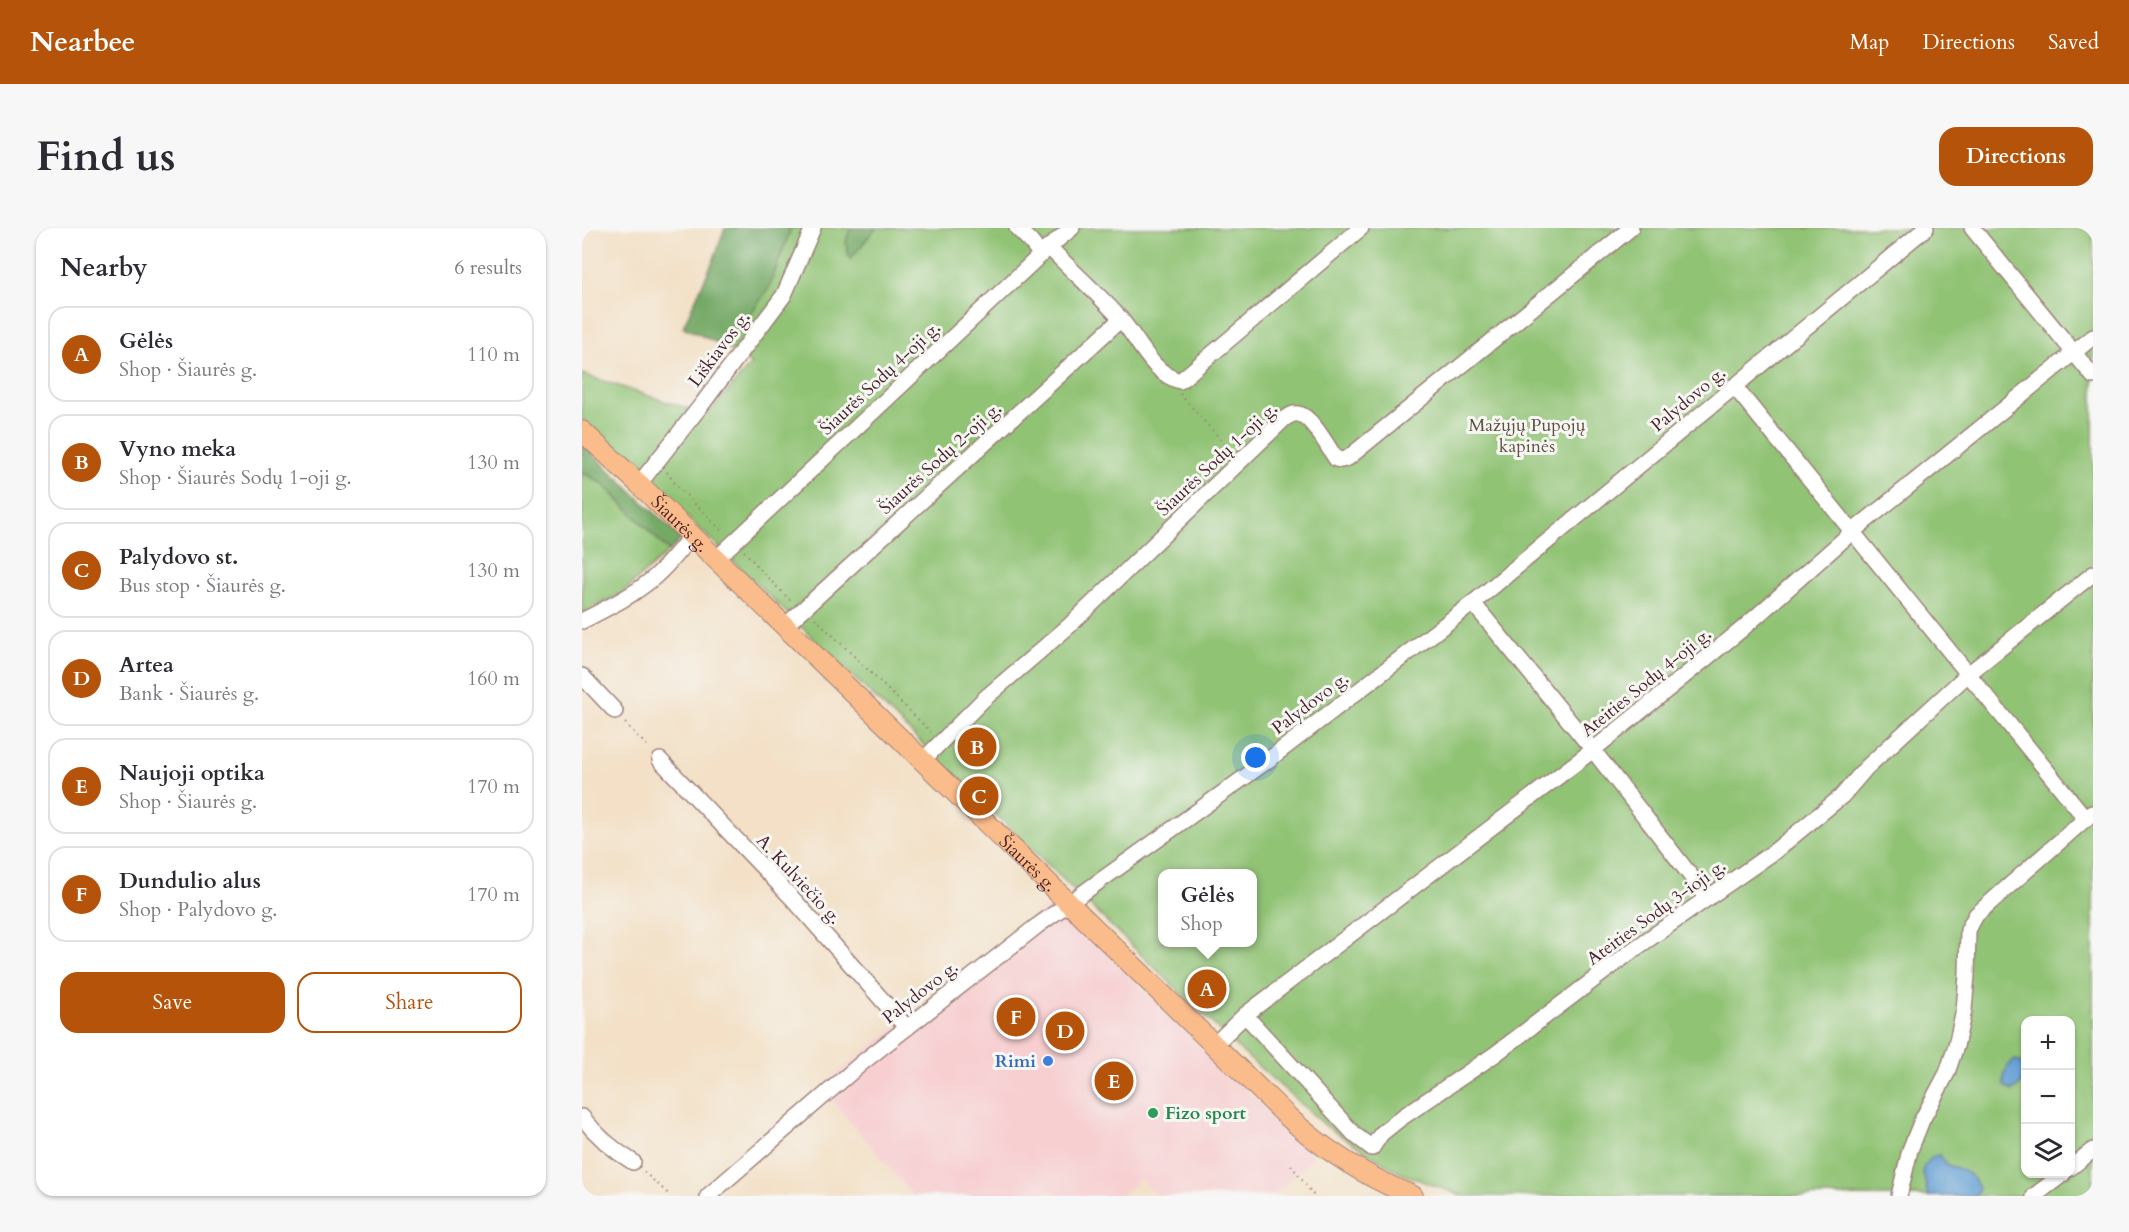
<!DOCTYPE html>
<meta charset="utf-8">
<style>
:root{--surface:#fff;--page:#f7f7f7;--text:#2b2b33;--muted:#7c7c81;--line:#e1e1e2;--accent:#b45309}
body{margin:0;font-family:Cardo,serif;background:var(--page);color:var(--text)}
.controls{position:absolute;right:18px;bottom:18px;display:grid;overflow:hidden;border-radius:12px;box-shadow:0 2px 4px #0004}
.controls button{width:54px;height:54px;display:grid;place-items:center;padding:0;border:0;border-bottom:2px solid var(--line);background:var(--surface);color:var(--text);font:30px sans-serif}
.you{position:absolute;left:674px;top:530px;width:21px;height:21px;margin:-15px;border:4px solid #fff;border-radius:50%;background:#1a73e8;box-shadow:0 0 0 9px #1a73e833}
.badge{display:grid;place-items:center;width:39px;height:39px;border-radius:50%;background:var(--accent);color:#fff;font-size:20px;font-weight:700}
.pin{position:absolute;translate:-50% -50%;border:3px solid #fff;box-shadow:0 2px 6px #0006}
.popup{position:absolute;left:576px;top:641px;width:99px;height:78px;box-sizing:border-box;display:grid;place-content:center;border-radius:12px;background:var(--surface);filter:drop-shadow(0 2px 4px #0005);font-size:20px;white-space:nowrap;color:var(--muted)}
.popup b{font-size:22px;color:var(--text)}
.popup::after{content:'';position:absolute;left:50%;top:100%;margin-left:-12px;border:12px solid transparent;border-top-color:var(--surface)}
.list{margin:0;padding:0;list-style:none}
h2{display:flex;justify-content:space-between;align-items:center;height:78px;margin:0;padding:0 24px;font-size:26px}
h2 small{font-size:20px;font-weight:400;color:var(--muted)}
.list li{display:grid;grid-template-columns:39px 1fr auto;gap:18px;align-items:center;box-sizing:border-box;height:96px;margin:0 12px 12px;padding:0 12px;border:2px solid var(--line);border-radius:18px}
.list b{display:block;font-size:22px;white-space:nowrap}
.list p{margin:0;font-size:20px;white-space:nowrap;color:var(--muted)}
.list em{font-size:20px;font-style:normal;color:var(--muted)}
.actions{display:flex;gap:12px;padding:18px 24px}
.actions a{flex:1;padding:14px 0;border:2px solid var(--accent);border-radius:18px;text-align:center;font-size:21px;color:var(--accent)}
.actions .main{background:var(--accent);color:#fff}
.icon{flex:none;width:33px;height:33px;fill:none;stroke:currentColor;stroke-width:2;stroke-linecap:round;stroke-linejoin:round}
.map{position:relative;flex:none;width:1511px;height:968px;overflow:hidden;border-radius:18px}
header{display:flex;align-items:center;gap:36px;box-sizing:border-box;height:84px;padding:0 30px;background:var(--accent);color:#fff}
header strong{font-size:28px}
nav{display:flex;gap:33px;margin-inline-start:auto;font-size:21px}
.intro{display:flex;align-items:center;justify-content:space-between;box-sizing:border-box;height:144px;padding:0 36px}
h1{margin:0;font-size:42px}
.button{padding:15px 27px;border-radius:18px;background:var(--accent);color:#fff;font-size:21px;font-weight:700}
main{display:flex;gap:36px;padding:0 36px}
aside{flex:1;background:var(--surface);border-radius:18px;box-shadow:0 2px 4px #0004}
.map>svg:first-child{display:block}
.built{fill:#f7cfd1}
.green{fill:#91c374;stroke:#6e7150;stroke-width:1.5;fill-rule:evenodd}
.forest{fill:#74a966;stroke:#5f6448;stroke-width:1.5}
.water{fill:#629ed3;stroke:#565e7f;stroke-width:1.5}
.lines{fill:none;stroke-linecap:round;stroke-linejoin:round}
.minor-casing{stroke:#9e8078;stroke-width:18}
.major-casing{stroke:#9e8078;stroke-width:22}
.path{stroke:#9e8078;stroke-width:2;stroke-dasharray:1.5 4.5;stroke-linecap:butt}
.minor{stroke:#fff;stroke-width:15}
.major{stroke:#fabc8b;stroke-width:20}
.shop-dot{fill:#3f7fe0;stroke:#f6f6f2;stroke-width:2}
.leisure-dot{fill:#2e9e5b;stroke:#f6f6f2;stroke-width:2}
.labels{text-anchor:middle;stroke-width:6;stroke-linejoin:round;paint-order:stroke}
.street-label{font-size:18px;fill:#4a1f2b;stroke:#f6f6f2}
.park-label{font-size:18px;fill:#5f5041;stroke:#f6f6f2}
.shop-label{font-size:18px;font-weight:bold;fill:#366cbe;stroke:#f6f6f2;text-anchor:end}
.leisure-label{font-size:18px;font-weight:bold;fill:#27864d;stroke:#f6f6f2;text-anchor:start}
</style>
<header>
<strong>Nearbee</strong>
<nav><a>Map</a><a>Directions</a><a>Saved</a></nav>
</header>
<div class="intro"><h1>Find us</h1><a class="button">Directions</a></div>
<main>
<aside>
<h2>Nearby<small>6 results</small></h2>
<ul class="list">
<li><span class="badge">A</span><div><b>Gėlės</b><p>Shop · Šiaurės g.</p></div><em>110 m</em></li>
<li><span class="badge">B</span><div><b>Vyno meka</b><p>Shop · Šiaurės Sodų 1-oji g.</p></div><em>130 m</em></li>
<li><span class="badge">C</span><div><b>Palydovo st.</b><p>Bus stop · Šiaurės g.</p></div><em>130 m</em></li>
<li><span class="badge">D</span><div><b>Artea</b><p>Bank · Šiaurės g.</p></div><em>160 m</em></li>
<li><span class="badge">E</span><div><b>Naujoji optika</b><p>Shop · Šiaurės g.</p></div><em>170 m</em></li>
<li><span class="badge">F</span><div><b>Dundulio alus</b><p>Shop · Palydovo g.</p></div><em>170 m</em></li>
</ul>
<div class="actions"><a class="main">Save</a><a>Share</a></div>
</aside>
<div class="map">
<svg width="1511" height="968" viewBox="0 0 1511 968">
<rect width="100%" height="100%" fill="#f6f6f2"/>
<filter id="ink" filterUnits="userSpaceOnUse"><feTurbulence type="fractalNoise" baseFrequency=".0167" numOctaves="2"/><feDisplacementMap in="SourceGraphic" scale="12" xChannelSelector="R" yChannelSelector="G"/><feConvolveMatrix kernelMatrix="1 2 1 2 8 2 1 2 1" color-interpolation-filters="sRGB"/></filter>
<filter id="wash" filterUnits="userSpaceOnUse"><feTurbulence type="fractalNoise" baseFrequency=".008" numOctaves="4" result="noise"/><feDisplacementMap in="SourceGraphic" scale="24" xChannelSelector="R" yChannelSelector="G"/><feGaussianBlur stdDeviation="1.35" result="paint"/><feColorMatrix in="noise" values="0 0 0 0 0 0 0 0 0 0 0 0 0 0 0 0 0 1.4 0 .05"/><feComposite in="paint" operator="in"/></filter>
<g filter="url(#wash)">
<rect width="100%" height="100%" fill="#f3e0c6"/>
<!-- built -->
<polygon class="built" points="471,673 732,929 691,968 575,968 558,951 538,968 475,968 467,961 457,968 331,968 239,859"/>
<!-- green -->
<g class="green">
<path d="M 209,0 L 269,0 C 263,12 263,18 268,30 L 294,0 L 1511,0 L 1511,968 L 881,968 L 818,945 L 745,899 L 659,823 L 67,252 L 0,191 L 0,146 L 125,187 L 169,136 L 144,119 L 187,60 ZM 580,646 L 670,646 L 670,714 L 580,714 ZM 1444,792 L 1488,792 L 1488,946 L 1444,946 Z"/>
<polygon points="0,244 21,256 87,323 39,366 0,385"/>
</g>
<!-- forest -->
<g class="forest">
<polygon points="143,0 209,0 187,60 144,119 101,99 132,31"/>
<path d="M 269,0 L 294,0 L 268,31 C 263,18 263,12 269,0 Z"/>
<polygon points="0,216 100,311 87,323 21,256 0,244"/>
</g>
<!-- water -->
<g class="water">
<path d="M 1434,832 L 1440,835 C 1447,846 1441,857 1430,863 L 1422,857 C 1421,847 1424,836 1434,832 Z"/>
<path d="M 1357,927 L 1367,938 C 1379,939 1392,948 1397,960 L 1394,968 L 1346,968 L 1341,945 L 1342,937 L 1352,928 Z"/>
</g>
</g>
<g filter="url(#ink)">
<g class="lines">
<defs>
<g id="minor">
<polyline points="435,0 449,14 459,27"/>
<polyline points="1390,0 1511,148"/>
<path d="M 467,19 C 490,43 515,65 537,89 C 556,110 569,145 598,153 L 779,0"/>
<polyline points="1152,158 1504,591"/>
<polyline points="57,256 121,175 202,67 231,0"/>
<polyline points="134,331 467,19 490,0"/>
<polyline points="891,375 1011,522 1126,670"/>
<path d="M 0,393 C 27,379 57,365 79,343 C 90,332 100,319 110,307"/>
<polyline points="203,398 539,91"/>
<polyline points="0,448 33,483"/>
<polyline points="78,532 212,672 324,799"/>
<path d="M 341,532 L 402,471 L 487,398 L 702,191 C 707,188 711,185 716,186 C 729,187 746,219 754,231 L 760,232 L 766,230 L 1049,0"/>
<polyline points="663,787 773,907 790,920 799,906 819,890 912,827 1051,722 1193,623 1260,568 1284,540 1385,447 1511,346"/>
<polyline points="632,817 663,787 1011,522 1159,402 1270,304 1511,109"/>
<path d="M 0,889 C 15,908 31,922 51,934"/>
<polyline points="1488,940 1511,922"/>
<polyline points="126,968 281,834 455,698 681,536 891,375 1344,0"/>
<polyline points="1317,968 1328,922 1340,892 1365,845 1374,818 1382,782 1385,747 1386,702 1394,687 1510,585"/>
<polyline points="1452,968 1481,946"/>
</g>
<g id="major">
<path id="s1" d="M 0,203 L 57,256 L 705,888 C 743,923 784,949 831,968"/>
</g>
</defs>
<!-- minor casing -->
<use href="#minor" class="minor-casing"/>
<!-- major casing -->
<use href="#major" class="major-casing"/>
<!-- path -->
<g class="path">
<polyline points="598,166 648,222"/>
<polyline points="85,244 94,257 142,305"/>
<polyline points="162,323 184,348 209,373"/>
<polyline points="233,390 349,504"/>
<polyline points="43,495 68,521"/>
<polyline points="709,937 732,968"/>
<polyline points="62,944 89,968"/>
</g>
<!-- minor -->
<use href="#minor" class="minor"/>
<!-- major -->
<use href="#major" class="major"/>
</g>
</g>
<!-- markers -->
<circle class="shop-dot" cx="466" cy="833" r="6"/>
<circle class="leisure-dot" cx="571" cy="885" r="6"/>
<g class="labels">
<!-- street labels -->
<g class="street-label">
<text transform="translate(137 121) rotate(-53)" y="6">Liškiavos g.</text>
<text transform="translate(298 150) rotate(-43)" y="6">Šiaurės Sodų 4-oji g.</text>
<text transform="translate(1106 171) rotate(-40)" y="6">Palydovo g.</text>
<text transform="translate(358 230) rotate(-42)" y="6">Šiaurės Sodų 2-oji g.</text>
<text transform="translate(635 231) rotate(-43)" y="6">Šiaurės Sodų 1-oji g.</text>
<text dy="6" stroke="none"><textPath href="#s1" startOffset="135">Šiaurės g.</textPath></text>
<text transform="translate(1064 454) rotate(-39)" y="6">Ateities Sodų 4-oji g.</text>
<text transform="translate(728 475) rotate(-37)" y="6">Palydovo g.</text>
<text dy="6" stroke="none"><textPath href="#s1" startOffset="621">Šiaurės g.</textPath></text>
<text transform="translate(217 651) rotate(47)" y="6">A. Kulviečio g.</text>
<text transform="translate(1074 684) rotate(-36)" y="6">Ateities Sodų 3-ioji g.</text>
<text transform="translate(338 764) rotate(-38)" y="6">Palydovo g.</text>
</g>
<!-- park labels -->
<g class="park-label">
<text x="945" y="203">Mažųjų Pupojų<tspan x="945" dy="21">kapinės</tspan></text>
</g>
<!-- shop labels -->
<g class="shop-label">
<text x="454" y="839">Rimi</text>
</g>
<!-- leisure labels -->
<g class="leisure-label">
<text x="583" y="891">Fizo sport</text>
</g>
</g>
</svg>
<div class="controls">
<button>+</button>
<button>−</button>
<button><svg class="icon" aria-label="layers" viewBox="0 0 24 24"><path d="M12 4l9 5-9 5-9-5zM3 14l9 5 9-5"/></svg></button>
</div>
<div class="you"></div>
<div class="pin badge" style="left:625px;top:761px">A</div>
<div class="popup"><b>Gėlės</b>Shop</div>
<div class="pin badge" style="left:395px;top:519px">B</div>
<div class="pin badge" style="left:397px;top:568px">C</div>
<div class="pin badge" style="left:483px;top:803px">D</div>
<div class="pin badge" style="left:532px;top:853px">E</div>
<div class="pin badge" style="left:434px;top:789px">F</div>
</div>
</main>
